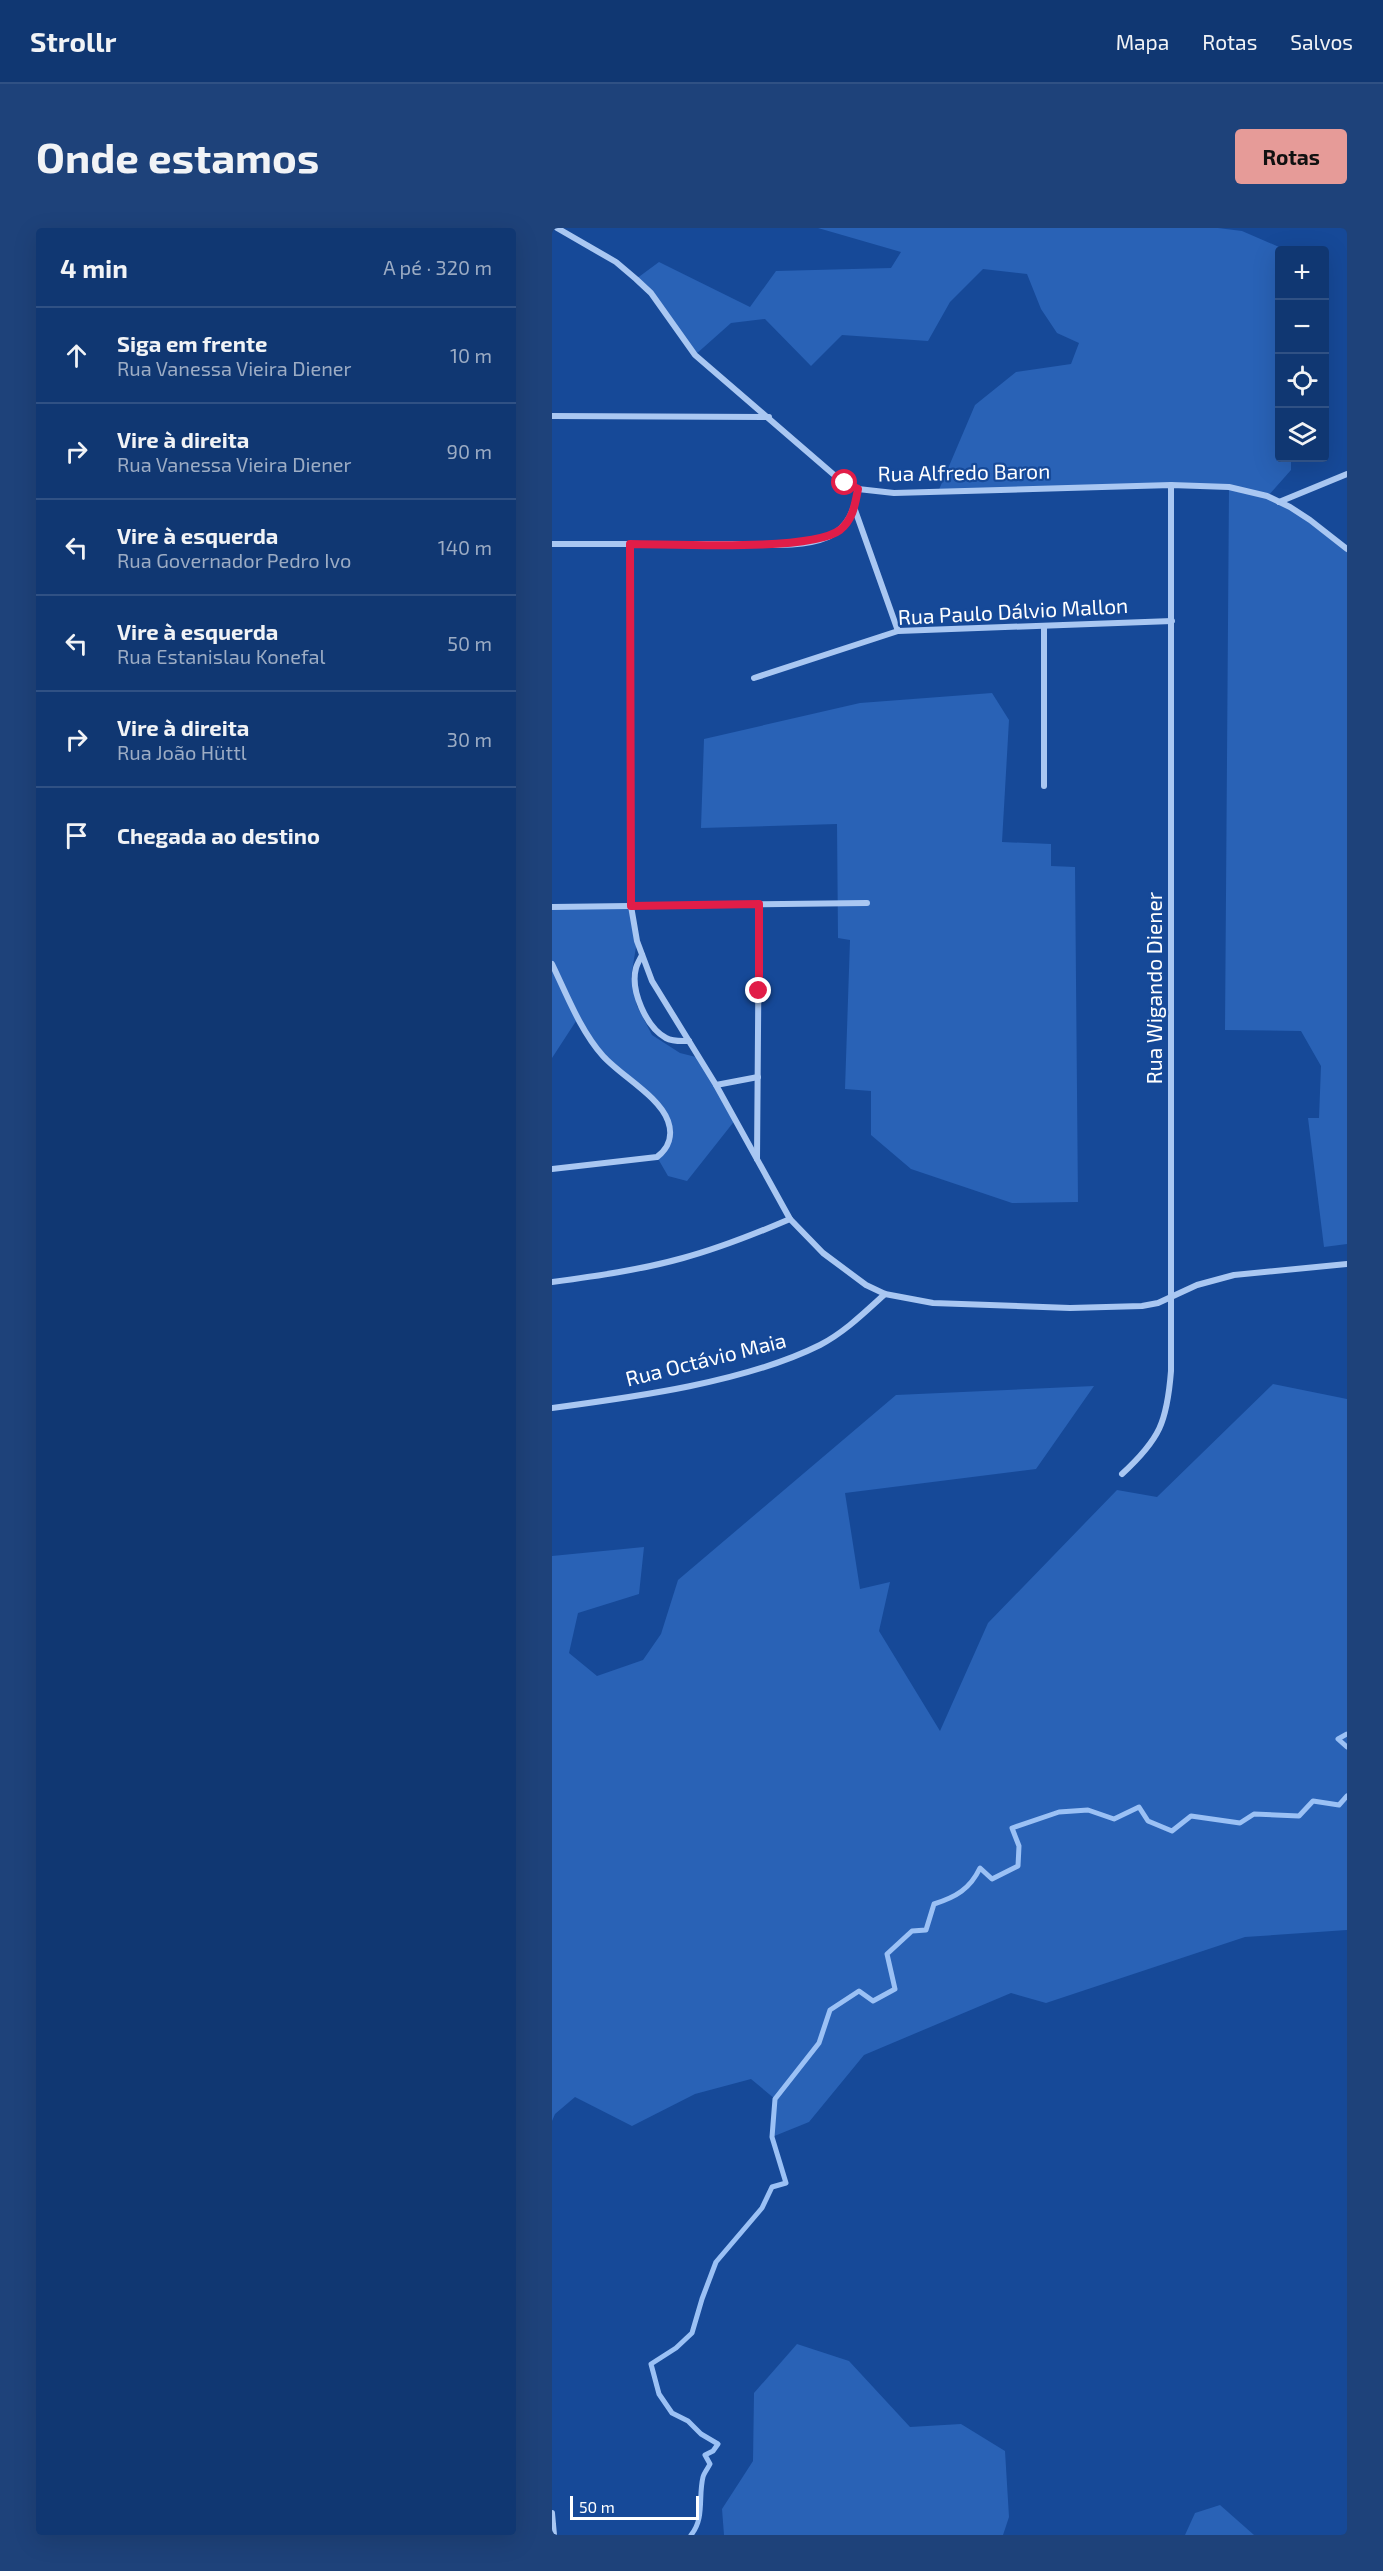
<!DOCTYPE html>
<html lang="pt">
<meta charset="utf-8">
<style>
:root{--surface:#103772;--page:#1e427a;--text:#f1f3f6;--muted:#9cacc4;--line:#305184;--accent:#e69b98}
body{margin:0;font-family:"Exo 2",sans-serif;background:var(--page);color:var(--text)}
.controls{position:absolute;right:18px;top:18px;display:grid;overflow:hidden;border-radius:6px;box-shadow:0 6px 24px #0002}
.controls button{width:54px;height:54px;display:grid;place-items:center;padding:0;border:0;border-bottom:2px solid var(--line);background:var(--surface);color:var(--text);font:30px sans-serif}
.scale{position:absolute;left:18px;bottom:15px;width:129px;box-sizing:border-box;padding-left:6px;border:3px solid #fff;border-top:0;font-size:16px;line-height:21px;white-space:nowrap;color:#fff;-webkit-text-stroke:4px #164998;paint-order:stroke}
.stop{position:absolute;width:18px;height:18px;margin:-14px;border:4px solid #e11d48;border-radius:50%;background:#fff}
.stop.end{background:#e11d48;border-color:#fff;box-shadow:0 2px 6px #0008}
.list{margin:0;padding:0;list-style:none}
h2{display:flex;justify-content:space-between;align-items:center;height:78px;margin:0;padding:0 24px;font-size:26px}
h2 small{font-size:20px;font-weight:400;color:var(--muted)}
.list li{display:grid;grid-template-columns:39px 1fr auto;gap:18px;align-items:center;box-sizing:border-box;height:96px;padding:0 24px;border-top:2px solid var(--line)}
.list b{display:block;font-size:22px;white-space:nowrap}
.list p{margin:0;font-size:20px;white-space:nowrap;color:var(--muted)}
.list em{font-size:20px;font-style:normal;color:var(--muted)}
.icon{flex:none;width:33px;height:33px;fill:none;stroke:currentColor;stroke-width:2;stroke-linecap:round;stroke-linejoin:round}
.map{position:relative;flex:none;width:795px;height:2307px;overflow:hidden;border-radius:6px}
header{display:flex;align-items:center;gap:36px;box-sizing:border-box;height:84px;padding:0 30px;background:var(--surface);border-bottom:2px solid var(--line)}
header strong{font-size:28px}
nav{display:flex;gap:33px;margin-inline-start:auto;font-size:21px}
.intro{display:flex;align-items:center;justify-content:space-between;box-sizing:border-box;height:144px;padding:0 36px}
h1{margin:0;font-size:42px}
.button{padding:15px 27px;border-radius:6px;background:var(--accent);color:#111;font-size:21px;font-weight:700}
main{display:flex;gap:36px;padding:0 36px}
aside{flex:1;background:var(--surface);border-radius:6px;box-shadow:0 6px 24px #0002}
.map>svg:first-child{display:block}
.green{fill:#2962b6}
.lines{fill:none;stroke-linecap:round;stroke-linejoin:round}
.stream{stroke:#9bc1f5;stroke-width:5}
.street{stroke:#a9c7f2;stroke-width:6}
.route{stroke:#e11d48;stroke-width:8}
.labels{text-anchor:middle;stroke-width:4.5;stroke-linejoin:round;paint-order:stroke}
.street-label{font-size:21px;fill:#fff;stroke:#164998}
</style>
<header>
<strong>Strollr</strong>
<nav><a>Mapa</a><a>Rotas</a><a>Salvos</a></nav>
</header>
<div class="intro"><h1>Onde estamos</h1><a class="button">Rotas</a></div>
<main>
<aside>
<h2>4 min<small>A pé · 320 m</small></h2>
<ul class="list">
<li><svg class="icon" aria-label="ahead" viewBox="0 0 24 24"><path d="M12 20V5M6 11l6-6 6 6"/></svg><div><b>Siga em frente</b><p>Rua Vanessa Vieira Diener</p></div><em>10 m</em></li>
<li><svg class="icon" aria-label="right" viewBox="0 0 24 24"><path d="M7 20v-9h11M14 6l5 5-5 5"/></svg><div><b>Vire à direita</b><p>Rua Vanessa Vieira Diener</p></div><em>90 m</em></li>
<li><svg class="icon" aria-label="left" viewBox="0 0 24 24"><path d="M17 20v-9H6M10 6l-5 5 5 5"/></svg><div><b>Vire à esquerda</b><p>Rua Governador Pedro Ivo</p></div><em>140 m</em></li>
<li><svg class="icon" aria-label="left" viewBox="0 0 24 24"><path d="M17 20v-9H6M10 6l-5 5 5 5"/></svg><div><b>Vire à esquerda</b><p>Rua Estanislau Konefal</p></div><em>50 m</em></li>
<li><svg class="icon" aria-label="right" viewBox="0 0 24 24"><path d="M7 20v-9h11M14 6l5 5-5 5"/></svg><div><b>Vire à direita</b><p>Rua João Hüttl</p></div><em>30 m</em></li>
<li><svg class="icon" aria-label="arrive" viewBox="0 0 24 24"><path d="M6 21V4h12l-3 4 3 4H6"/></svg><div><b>Chegada ao destino</b></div></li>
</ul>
</aside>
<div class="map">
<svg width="795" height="2307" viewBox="0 0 795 2307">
<rect width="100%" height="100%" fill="#164998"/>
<!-- green -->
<g class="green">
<polygon points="266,0 666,0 690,3 734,22 728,22 728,230 739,230 739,242 716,268 738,279 795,321 795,1016 772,1019 756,890 767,890 769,838 749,803 673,802 677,259 386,264 423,177 464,144 519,136 527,115 505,105 489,81 475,46 431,41 398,74 376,113 290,107 259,138 213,91 179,95 143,127 99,65 84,51 107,34 198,79 224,43 339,40 349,24"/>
<polygon points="440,465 457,492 450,614 499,616 499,638 523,639 526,974 460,975 359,941 319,907 319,863 293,861 298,712 286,710 285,596 149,600 152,511 308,475"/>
<polygon points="79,678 85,713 79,749 85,778 100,807 128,825 148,830 184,891 135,953 116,948 105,929 112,924 118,902 110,882 64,842 26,790 0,830 0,679"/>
<polygon points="721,1156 795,1171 795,1702 693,1709 494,1775 459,1765 312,1827 257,1894 220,1909 223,1871 199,1851 143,1866 80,1898 23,1869 3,1886 0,1893 0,1328 92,1319 87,1366 26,1385 17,1425 45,1448 91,1432 109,1406 126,1352 344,1167 542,1158 484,1241 293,1265 308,1361 338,1354 327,1403 388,1503 436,1395 565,1262 605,1269"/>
<polygon points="245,2116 297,2133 358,2199 409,2196 453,2223 457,2289 451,2307 172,2307 170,2281 201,2233 202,2165"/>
<polygon points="668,2277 702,2307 633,2307 643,2285"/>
</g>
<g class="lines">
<!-- stream -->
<g class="stream">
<polyline points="795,1506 786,1511 795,1519"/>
<path d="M 139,2307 C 153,2290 146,2269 151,2249 C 152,2245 156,2240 158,2236 L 153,2227 L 161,2223 L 166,2216 L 149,2206 L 136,2193 L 120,2185 L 107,2166 L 99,2136 L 124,2120 L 140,2105 L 150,2071 L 164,2034 L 210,1980 L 220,1959 L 234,1955 L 220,1909 L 223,1871 L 267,1815 L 278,1782 L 307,1763 L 321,1773 L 343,1761 L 335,1726 L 360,1703 L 374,1702 L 382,1676 C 404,1669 418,1661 428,1640 L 440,1651 L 466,1638 L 467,1618 L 460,1600 L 507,1584 L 536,1582 L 562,1591 L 587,1579 L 596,1593 L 620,1603 L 639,1588 L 688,1595 L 702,1586 L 747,1588 L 761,1573 L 787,1577 L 795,1568"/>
</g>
<!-- street -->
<g class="street">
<polyline points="5,0 64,34 84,51 99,65 143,127 281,246 306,261 342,265 619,257 677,259 715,268 738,279 758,292 795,321"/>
<polyline points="0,188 217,189"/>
<polyline points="727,274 795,246"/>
<polyline points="303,282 346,403"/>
<path d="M 0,316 C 60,316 120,316 180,316 C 210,316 248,321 276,309 C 297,299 302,282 306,261"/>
<polyline points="78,316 79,678 85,713 100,753 164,857 238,991 271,1025 314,1057 333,1066 381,1075 518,1080 590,1078 606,1075 645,1057 682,1047 795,1036"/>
<polyline points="492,398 492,558"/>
<polyline points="202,450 346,403 620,393"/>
<polyline points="0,679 315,675"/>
<path d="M 90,727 C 88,731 85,736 84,740 C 78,762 94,799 114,810 C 121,814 130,813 137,813"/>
<path d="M 0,736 C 15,767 28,802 51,828 C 69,848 107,868 116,893 C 121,907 117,920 105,929 L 0,941"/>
<polyline points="164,857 206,849"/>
<polyline points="205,931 207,676"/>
<path d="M 0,1054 C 44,1048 88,1042 131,1030 C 168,1020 203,1006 238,991"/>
<path d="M 0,1180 C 83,1169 194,1154 268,1117 C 293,1104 313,1084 333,1066"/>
<path d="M 570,1246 C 608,1211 615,1194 619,1143 L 619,257"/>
<polyline points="0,2285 2,2307"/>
</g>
</g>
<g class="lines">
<!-- route -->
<path class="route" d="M 207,763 L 207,676 L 79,678 L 78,316 C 120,316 259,324 288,302 C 301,291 303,277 306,261 L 293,255"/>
</g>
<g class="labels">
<!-- street labels -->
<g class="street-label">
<text transform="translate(412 245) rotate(-1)" y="7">Rua Alfredo Baron</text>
<text transform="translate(461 384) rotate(-3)" y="7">Rua Paulo Dálvio Mallon</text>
<text transform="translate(603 760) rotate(-90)" y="7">Rua Wigando Diener</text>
<text transform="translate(154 1132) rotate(-14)" y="7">Rua Octávio Maia</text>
</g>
</g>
</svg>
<div class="controls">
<button>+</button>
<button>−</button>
<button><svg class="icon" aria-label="locate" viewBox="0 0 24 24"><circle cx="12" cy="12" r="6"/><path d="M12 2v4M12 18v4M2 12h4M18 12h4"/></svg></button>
<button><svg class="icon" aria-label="layers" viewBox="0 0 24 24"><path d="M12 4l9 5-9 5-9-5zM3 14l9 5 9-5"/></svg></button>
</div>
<div class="scale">50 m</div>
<div class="stop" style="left:293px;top:255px"></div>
<div class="stop end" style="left:207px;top:763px"></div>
</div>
</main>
